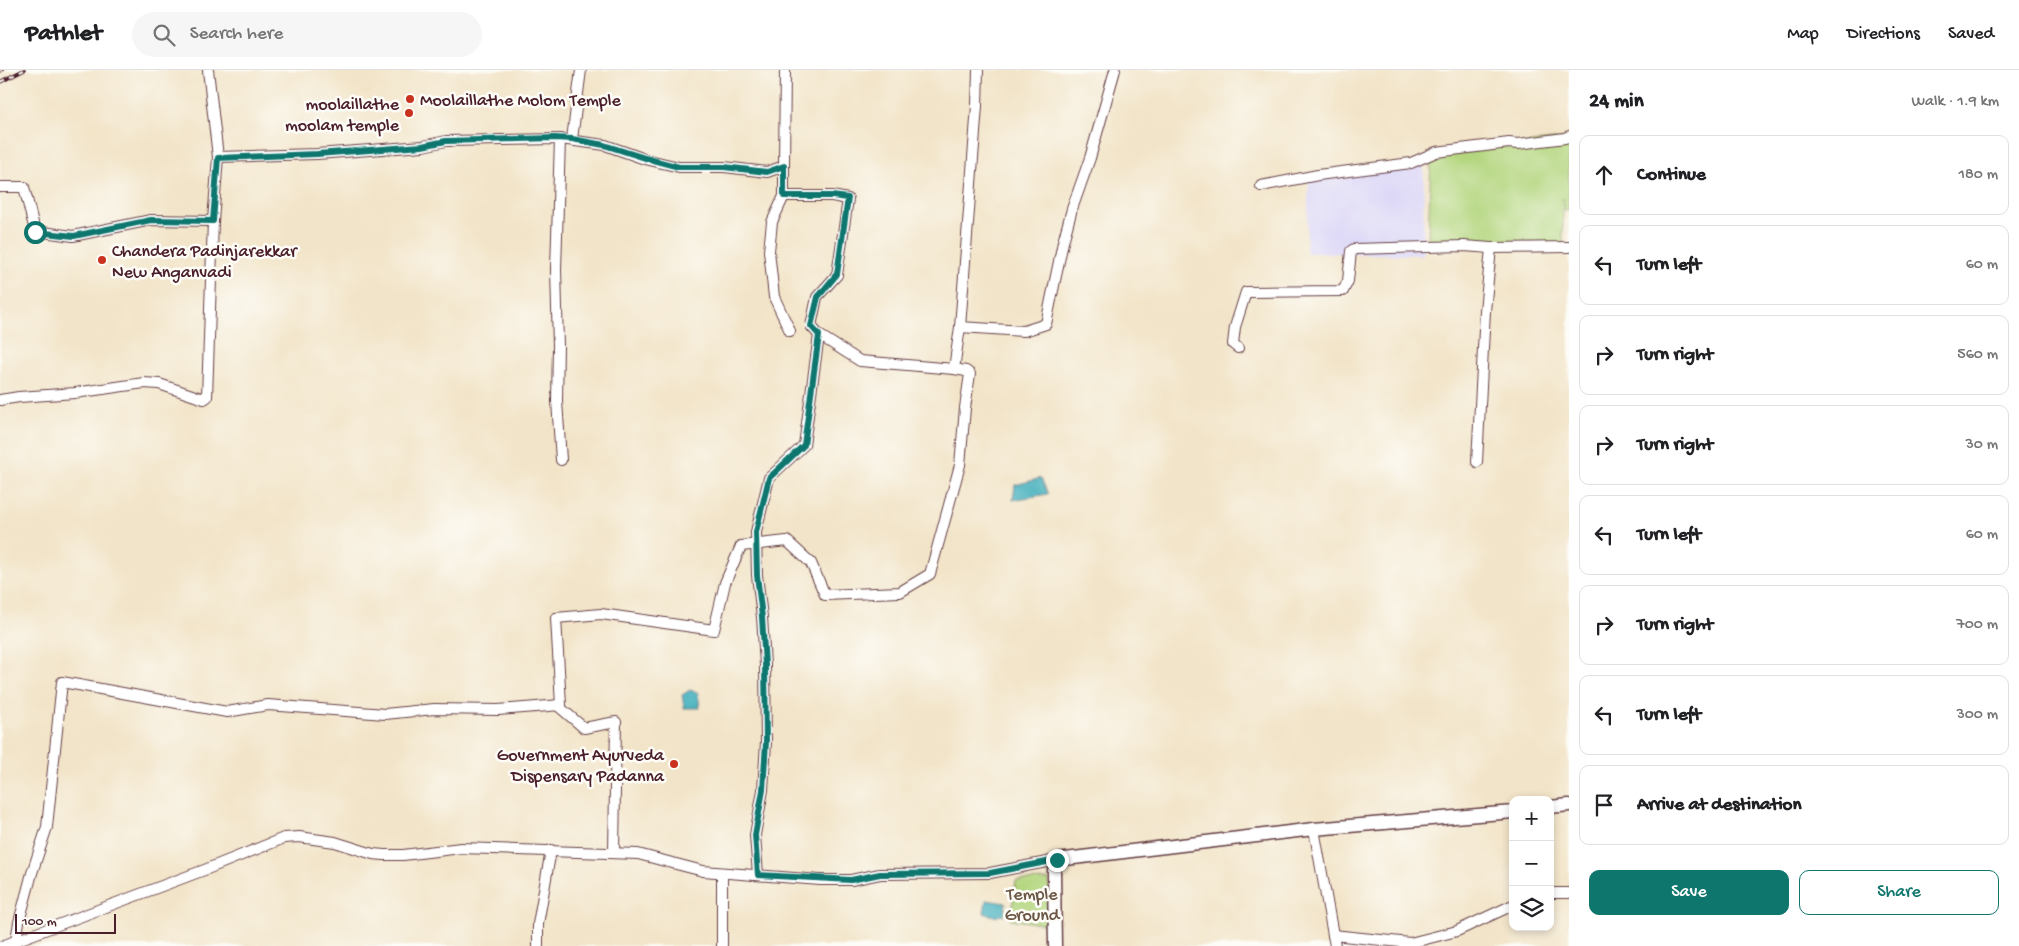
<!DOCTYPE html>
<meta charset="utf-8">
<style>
:root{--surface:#fff;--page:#f6f6f6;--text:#202124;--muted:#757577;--line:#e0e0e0;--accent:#0f766e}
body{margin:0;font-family:"Gochi Hand",sans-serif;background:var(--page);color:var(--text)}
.controls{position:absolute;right:15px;bottom:15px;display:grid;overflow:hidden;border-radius:10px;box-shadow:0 2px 8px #0003}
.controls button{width:45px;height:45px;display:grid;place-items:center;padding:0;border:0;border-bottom:1px solid var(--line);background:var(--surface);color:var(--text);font:25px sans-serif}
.scale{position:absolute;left:15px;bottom:12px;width:101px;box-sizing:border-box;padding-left:5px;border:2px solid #4a1f2b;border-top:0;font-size:14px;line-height:18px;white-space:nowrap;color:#4a1f2b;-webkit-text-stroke:4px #fdfcf7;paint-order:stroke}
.stop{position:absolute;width:15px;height:15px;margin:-11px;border:4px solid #0f766e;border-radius:50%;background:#fff}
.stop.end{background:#0f766e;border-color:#fff;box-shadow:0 1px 5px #0008}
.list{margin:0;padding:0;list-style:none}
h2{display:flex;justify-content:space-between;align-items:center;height:65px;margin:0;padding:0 20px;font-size:21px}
h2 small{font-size:16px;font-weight:400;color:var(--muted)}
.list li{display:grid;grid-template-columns:32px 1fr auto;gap:15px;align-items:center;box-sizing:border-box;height:80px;margin:0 10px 10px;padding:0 10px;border:1px solid var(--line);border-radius:10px}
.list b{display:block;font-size:19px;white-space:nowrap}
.list em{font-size:16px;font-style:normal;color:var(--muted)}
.actions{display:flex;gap:10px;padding:15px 20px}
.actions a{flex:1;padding:11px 0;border:1px solid var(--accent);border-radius:10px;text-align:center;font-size:18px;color:var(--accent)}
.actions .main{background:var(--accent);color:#fff}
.icon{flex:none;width:28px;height:28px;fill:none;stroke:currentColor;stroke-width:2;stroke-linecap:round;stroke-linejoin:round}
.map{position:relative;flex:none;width:1569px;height:876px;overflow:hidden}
header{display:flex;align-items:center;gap:30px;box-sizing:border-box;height:70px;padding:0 25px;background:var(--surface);border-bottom:1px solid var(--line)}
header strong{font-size:24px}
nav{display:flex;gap:28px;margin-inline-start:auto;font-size:18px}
.search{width:350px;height:45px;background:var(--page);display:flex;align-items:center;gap:12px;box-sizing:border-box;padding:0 18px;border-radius:28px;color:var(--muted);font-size:19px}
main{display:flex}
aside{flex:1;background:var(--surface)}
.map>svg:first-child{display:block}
.built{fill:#dbd6f7}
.green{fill:#b3d67e;stroke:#7e7a54}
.water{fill:#3faebc;stroke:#446674}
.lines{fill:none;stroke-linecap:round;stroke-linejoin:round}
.minor-casing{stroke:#633d43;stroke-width:12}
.major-casing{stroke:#633d43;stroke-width:15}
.minor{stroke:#fff;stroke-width:10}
.major{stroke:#fff;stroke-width:12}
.rail-casing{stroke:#4a1f2b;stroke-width:4}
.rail{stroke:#fdfcf7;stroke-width:2;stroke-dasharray:5.5;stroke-linecap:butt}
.route{stroke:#0f766e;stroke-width:6}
.poi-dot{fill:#c8321e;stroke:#fdfcf7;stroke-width:2}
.labels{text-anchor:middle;stroke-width:5;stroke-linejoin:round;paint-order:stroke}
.poi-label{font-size:18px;fill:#4a1f2b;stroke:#fdfcf7;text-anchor:start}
.park-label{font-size:18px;fill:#6a5644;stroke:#fdfcf7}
</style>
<header>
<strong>Pathlet</strong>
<div class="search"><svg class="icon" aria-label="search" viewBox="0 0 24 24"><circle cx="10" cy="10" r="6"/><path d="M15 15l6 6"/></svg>Search here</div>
<nav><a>Map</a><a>Directions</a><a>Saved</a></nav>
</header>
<main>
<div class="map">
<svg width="1569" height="876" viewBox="0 0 1569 876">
<rect width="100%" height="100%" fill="#fdfcf7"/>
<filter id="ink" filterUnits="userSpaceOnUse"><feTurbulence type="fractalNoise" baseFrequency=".02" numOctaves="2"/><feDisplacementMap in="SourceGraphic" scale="10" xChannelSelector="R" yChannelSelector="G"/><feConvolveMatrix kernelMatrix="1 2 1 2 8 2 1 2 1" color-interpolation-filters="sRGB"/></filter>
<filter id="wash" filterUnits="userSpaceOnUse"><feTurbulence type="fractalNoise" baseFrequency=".0096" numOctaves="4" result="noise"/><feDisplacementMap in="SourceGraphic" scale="20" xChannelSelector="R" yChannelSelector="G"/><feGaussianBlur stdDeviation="1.12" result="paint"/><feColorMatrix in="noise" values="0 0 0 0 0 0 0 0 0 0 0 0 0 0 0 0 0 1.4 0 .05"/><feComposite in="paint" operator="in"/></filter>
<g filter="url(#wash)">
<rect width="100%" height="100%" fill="#f2e4c8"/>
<!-- built -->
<polygon class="built" points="1424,94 1423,185 1306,183 1309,108"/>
<!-- green -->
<g class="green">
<polygon points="1569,68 1569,140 1564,140 1563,128 1563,174 1428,170 1431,86"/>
<polygon points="1049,810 1050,832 1048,855 1010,849 1016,811"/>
</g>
<!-- water -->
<g class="water">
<polygon points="1041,408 1048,424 1013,430 1015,415"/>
<polygon points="690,620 698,623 700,638 684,638 682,625"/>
<polygon points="986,830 1006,833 1004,846 999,845 997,847 984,843"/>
</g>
</g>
<g filter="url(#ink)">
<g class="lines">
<defs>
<g id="minor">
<polyline points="208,0 218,87"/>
<polyline points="560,69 556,199 558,276 557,331 561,390"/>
<polyline points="572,69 581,0"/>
<polyline points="784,96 784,126 832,126 848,129 837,205 817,227 811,256 819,265 860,291 954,299 960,257 1024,261 1046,254 1063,172 1072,139 1090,88 1115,0"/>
<polyline points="1261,116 1318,105 1411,93 1436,82 1509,73 1518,74 1565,68 1569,66"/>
<polyline points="0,117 24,117 35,161 73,166 151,150 213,151 218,87 317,84 423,76 446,71 560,69 605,75 645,89 679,97 724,97 767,102 784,96 785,0"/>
<polyline points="784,126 772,152 769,181 774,227 790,261"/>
<polyline points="960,257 977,36 978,0"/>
<polyline points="1238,278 1233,274 1235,257 1246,222 1343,221 1348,211 1351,181 1354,179 1464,176 1491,178 1569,177"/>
<polyline points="0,330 19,327 75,323 144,313 159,314 204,329 207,327 213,151"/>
<polyline points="1477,392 1485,241 1491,178"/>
<polyline points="557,635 584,658 616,652 614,783"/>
<polyline points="1314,759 1335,876"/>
<polyline points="722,803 722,876"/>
<polyline points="758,805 755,765 763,720 766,672 765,595 762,547 757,505 756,462 769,408 804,375 819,265"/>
<polyline points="1550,823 1569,823"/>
<polyline points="1333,865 1410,873 1457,861 1513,835"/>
<polyline points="16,870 19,852 32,803 47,757 62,612 227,642 268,635 385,644 434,639 498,640 561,635 556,548 601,544 714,560 725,513 741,476 787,471 811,493 825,525 900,522 930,504 960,395 965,338 970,304 966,301 954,299"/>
<polyline points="2,876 207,799 284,768 299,767 335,772 373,784 384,785 403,785 461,778 638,784 703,801 820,810 851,810 880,804 990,803 1057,790"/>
<polyline points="538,876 538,854 551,780"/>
</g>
<g id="major">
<polyline points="1550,737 1569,735"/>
<polyline points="1055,876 1054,801 1057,790 1314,759 1513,742"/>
</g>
</defs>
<!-- minor casing -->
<use href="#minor" class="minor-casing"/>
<!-- major casing -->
<use href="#major" class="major-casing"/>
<!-- minor -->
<use href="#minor" class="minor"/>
<!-- major -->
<use href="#major" class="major"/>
<defs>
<g id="rail">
<polyline points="0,1 2,0"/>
<polyline points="0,12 24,0"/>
</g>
</defs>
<!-- rail casing -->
<use href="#rail" class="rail-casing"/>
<!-- rail -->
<use href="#rail" class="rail"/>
</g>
</g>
<g class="lines" filter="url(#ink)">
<!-- route -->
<polyline class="route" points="35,162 74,166 151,150 213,151 218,88 317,84 422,76 446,71 555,68 572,69 604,75 645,88 679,97 724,97 767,102 784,96 784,126 832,126 848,128 837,204 818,227 811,256 819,265 804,375 769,408 756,462 757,505 762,547 765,595 766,672 763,720 755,765 758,805 851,810 880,804 990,803 1057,790"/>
</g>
<!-- markers -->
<g class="poi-dot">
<circle cx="410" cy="29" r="5"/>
<circle cx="409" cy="43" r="5"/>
<circle cx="102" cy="190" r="5"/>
<circle cx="674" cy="694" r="5"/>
</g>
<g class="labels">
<!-- poi labels -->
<g class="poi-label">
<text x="420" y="35">Moolaillathe Molom Temple</text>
<text x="399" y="39" text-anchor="end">moolaillathe<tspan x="399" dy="21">moolam temple</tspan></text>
<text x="112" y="186">Chandera Padinjarekkar<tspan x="112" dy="21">New Anganvadi</tspan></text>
<text x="664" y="690" text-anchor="end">Government Ayurveda<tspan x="664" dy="21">Dispensary Padanna</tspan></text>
</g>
<!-- park labels -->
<g class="park-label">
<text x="1032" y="829">Temple<tspan x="1032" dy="21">Ground</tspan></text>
</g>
</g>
</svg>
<div class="controls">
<button>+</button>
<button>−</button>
<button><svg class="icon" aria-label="layers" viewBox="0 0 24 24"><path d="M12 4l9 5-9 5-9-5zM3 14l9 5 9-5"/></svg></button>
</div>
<div class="scale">100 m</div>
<div class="stop" style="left:35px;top:162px"></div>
<div class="stop end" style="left:1057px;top:790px"></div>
</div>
<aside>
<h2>24 min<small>Walk · 1.9 km</small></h2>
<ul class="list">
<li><svg class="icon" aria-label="ahead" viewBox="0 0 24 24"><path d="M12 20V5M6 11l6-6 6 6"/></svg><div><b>Continue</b></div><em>180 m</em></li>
<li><svg class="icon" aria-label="left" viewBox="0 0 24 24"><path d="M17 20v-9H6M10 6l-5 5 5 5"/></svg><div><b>Turn left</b></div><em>60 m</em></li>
<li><svg class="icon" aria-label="right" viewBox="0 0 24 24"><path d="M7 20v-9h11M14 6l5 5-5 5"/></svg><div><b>Turn right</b></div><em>560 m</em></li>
<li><svg class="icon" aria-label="right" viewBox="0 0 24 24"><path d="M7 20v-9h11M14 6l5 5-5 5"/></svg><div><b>Turn right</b></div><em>30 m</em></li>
<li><svg class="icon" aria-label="left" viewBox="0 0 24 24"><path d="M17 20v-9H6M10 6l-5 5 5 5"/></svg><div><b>Turn left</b></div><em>60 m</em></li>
<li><svg class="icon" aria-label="right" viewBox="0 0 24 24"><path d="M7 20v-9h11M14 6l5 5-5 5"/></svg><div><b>Turn right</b></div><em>700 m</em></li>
<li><svg class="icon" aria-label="left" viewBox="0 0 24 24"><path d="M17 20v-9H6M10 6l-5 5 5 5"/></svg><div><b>Turn left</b></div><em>300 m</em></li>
<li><svg class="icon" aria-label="arrive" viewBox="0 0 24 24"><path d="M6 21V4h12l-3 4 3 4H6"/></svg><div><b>Arrive at destination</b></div></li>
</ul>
<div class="actions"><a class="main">Save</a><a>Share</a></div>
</aside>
</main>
